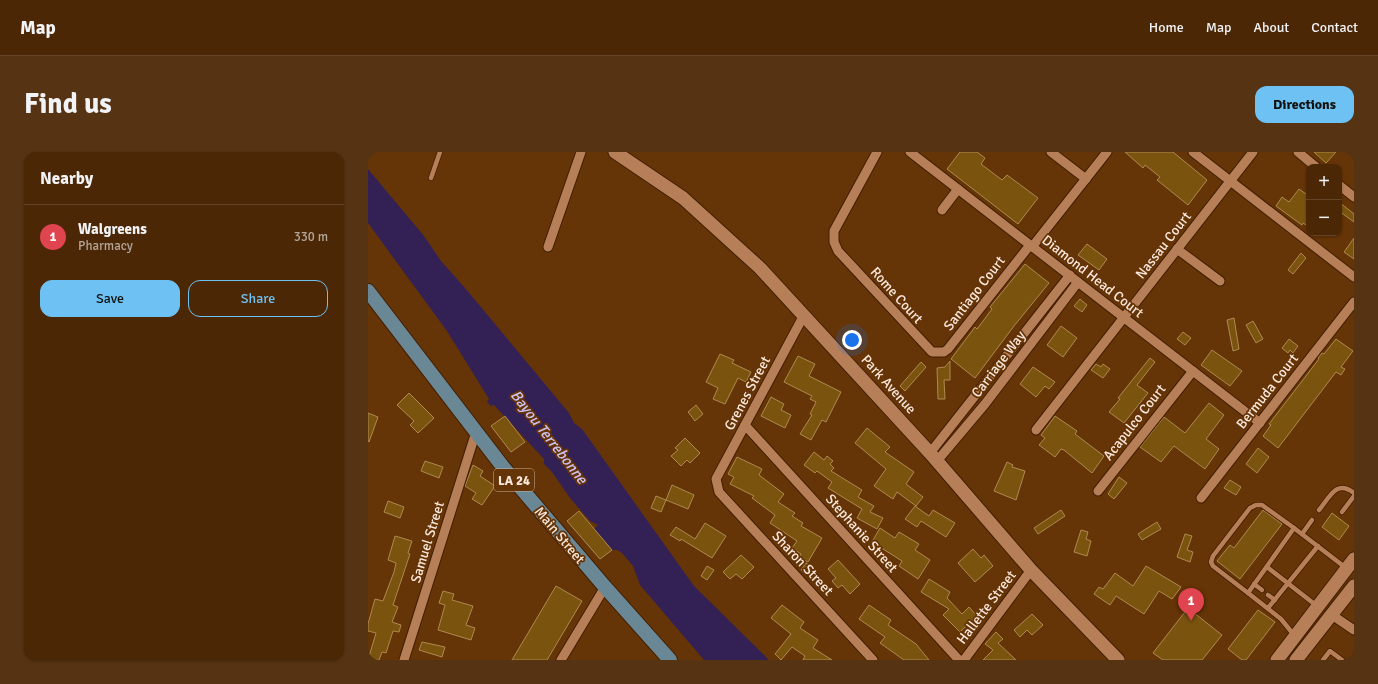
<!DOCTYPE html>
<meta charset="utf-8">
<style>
:root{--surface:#4c2705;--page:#563313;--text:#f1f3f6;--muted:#b2a59a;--line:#634427;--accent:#6ec2f3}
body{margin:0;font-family:Signika,sans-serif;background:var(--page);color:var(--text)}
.controls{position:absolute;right:12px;top:12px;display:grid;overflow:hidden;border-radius:8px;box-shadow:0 1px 3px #0004}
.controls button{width:36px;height:36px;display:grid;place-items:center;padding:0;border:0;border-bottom:1px solid var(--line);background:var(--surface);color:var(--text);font:20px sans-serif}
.you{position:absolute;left:484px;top:188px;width:14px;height:14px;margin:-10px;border:3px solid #fff;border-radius:50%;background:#1a73e8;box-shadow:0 0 0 6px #1a73e833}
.badge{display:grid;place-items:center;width:26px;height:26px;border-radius:50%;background:var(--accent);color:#fff;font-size:13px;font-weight:700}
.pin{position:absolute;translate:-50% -33px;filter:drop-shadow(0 1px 2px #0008)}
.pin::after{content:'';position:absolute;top:21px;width:14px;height:12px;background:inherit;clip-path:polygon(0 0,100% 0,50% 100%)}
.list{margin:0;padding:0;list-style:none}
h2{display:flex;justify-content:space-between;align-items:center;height:52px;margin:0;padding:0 16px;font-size:17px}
h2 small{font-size:13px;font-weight:400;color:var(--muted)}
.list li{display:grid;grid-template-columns:26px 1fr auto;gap:12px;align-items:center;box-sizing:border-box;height:64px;padding:0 16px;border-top:1px solid var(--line)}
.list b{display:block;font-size:15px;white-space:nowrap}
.list p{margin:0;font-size:13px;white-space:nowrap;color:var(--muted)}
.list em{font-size:13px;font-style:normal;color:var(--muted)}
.actions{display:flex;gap:8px;padding:12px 16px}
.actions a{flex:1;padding:9px 0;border:1px solid var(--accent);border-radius:12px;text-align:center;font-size:14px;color:var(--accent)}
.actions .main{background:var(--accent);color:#111}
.map{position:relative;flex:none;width:986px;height:508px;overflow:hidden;border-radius:12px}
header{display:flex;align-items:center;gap:24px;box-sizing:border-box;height:56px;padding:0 20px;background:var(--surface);border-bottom:1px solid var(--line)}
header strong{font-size:19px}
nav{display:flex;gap:22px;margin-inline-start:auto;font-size:14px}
.intro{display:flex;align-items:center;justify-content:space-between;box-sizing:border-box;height:96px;padding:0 24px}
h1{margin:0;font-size:28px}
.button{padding:10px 18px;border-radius:12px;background:var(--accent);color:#111;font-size:14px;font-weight:700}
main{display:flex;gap:24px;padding:0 24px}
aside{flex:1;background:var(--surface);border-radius:12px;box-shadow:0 1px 3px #0004}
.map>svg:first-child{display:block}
.water{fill:#332156}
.building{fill:#7a540f;stroke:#af8950}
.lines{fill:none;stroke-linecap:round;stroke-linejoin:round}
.service-casing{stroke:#421e00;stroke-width:6}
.minor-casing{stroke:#421e00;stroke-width:11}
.secondary-casing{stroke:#421e00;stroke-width:15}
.primary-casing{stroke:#421e00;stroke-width:16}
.service{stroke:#b77f58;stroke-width:4.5}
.minor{stroke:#b77f58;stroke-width:9}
.secondary{stroke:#b77f58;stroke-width:13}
.primary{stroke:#698794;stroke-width:14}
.labels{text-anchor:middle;stroke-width:3.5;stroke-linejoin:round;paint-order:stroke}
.shield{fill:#653407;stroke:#cfb39d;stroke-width:1}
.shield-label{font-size:13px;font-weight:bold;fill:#fce9dd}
.street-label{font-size:14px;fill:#fce9dd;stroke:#653407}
.water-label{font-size:15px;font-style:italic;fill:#cfc2f7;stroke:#653407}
</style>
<header>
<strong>Map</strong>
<nav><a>Home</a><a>Map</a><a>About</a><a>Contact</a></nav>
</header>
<div class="intro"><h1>Find us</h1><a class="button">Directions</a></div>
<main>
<aside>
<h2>Nearby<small></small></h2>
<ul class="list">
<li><span class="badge" style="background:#e0444e">1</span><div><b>Walgreens</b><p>Pharmacy</p></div><em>330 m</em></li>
</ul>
<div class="actions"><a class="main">Save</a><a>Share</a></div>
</aside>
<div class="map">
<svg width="986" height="508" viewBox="0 0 986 508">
<rect width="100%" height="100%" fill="#653407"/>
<!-- water -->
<polygon class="water" points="0,17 56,84 73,109 97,136 201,261 206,271 214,277 326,434 401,508 336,508 272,433 265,414 254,401 249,398 242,398 226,377 230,373 222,369 202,346 184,320 176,312 176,307 126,253 123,254 119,250 121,247 79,179 0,71"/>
<!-- building -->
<g class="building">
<polygon points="592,0 609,0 617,6 613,12 634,28 639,23 670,46 650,72 579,17"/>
<polygon points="757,0 805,0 839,28 820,53 789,28 792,25 777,13 775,16"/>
<polygon points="946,0 968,0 958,11"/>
<polygon points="931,37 941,44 941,75 935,71 934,73 908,54 914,45 921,50"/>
<polygon points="971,50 986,62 986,70 971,59"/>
<polygon points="986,86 986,107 976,100"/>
<polygon points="719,92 739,107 731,118 710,103"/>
<polygon points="933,101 938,106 925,122 920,118"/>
<polygon points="657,112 681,131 646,174 607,226 583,207 607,175 609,177 624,157 622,155"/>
<polygon points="712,147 719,153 714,160 706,154"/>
<polygon points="866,166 871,197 865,199 859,168"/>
<polygon points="885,169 895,187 888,191 878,173"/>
<polygon points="693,174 709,186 695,205 679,193"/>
<polygon points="815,180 823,186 817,193 809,187"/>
<polygon points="921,187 930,194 925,201 922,198 920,201 914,196"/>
<polygon points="968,187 985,199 973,215 977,217 973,223 968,220 910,296 895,284 903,273 901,272 951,207 950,206 954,201 956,202"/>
<polygon points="844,198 874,219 862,234 833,213"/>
<polygon points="352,202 366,208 364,211 383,220 378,230 370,226 357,252 345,247 350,236 338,230"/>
<polygon points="430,204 447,212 441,224 473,240 458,270 454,268 443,288 432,282 444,263 442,262 448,250 442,247 444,244 416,230"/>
<polygon points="782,206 787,210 769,233 780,241 756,271 741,260 752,247 750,246"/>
<polygon points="582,209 582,228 576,228 577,247 570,247 569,216 577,215"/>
<polygon points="553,210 558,215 537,239 532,234"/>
<polygon points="728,212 733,215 735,212 742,217 735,226 723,218"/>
<polygon points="665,215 687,230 681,237 677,234 668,245 652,232"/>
<polygon points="41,241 66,266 50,281 42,273 46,269 29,253"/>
<polygon points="403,245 416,252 413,258 423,263 417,276 393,264"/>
<polygon points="841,251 856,263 838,287 851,297 837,317 806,294 793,310 772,295 796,265 817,281"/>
<polygon points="328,253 335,262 327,269 320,260"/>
<polygon points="0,261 10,265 1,290 0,289"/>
<polygon points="137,264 157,290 143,300 123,274"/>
<polygon points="687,264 709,279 707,282 736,304 724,321 696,298 693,297 687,305 671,293 677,286 673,283"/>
<polygon points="499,276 522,295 517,300 546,320 538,332 555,345 548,354 529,340 525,347 506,334 518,317 487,291"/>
<polygon points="317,286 332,301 322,311 319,308 313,314 303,304 310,298 307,296"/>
<polygon points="890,296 901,305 889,321 878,312"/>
<polygon points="446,300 456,308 459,304 465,309 462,312 466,316 463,319 494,338 490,345 506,354 502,360 515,366 509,377 489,366 494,357 460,336 464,330 449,319 447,321 436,313"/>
<polygon points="369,305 394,317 391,323 416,342 410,350 427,361 424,364 435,371 433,374 454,386 440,410 431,405 433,402 424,396 429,389 402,371 407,363 384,346 386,344 362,332 366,325 360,322"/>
<polygon points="57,309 75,315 71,326 53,319"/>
<polygon points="639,310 645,313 644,315 657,319 648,348 626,339"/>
<polygon points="105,313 115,319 112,324 127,334 114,353 104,347 108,341 97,334"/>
<polygon points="751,325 759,331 746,347 740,342"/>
<polygon points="862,328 873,335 868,343 856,336"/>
<polygon points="304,333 326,343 320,357 298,348 293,360 283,356 288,344 298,348"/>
<polygon points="20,349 36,355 32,366 16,360"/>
<polygon points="547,354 561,364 565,358 587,371 578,385 553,369 549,375 537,367"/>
<polygon points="693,358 697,364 670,382 666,376"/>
<polygon points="895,358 914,372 872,427 849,409 862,393 866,396"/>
<polygon points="211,359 244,398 232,407 199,369"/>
<polygon points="964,361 981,374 971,388 954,375"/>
<polygon points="789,370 793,377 774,388 770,382"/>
<polygon points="337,371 358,384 344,406 313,387 312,389 302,383 308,375 327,387"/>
<polygon points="512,376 527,386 531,380 551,392 547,398 562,408 550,427 531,414 534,409 504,390"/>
<polygon points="713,378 720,380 718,387 723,389 719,404 706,400"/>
<polygon points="817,382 824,384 819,398 825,400 822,410 809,405"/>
<polygon points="27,384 44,389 40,401 42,402 25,453 30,455 24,470 33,473 31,480 25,479 18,501 14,500 11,508 0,508 8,481 0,479 0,472 7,447 15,449 26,420 28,411 20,408"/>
<polygon points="605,397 613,406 616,403 625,414 607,430 590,411"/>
<polygon points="373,403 386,415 374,427 368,422 362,427 355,420"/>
<polygon points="470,408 492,432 482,442 474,433 470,436 464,429 468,426 460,417"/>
<polygon points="438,411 446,416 441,423 433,418"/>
<polygon points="339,414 346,418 339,428 333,424"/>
<polygon points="778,414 813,435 804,447 791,439 776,462 748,444 742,453 726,442 731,435 735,437 747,421 765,434"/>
<polygon points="561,427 582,440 579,446 594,462 601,455 609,464 592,480 575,463 581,457 553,440"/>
<polygon points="188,434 214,449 179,508 144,508"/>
<polygon points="75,439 86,442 84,448 105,454 98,473 107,476 103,488 70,478 77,453 71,451"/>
<polygon points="414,453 436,470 432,476 450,488 445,496 464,508 435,508 437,504 424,495 413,508 407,502 423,482 403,466"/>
<polygon points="501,453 523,468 520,473 548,492 561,508 536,508 512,491 517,485 491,467"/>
<polygon points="820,456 854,483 834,508 795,508 785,501"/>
<polygon points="890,458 907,470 878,508 874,508 860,497"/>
<polygon points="664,462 675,473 664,483 659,478 652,485 646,478"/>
<polygon points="628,480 635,487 630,491 648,508 615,508 625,498 617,492"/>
<polygon points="54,490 77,495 74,505 51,498"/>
</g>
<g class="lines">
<defs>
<g id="service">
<polyline points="63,26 72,0"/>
<path d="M 951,358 C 962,345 968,327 986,341"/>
<polyline points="974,360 986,344"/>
<polyline points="934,382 944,368"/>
<polyline points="899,415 949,454"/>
<polyline points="886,432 894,438"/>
<polyline points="880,441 845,414 843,410 845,404 882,356 888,353 894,353 926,376"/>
<polyline points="900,443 907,448"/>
<polyline points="900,456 950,394"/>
<polyline points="926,483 913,467 880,441 926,376 978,416"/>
<polyline points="955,508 962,499 974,508"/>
</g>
<g id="minor">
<polyline points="509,0 466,79 466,90 470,99 564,200 576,200 580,197 662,93"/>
<polyline points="542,0 892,271"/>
<polyline points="683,0 718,27"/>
<polyline points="825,0 986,125"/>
<polyline points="930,0 948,15"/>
<polyline points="971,33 986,45"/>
<polyline points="574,58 590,37"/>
<polyline points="180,95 213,0"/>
<polyline points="664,95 739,0"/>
<polyline points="809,97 852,129"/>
<polyline points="436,163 348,327 351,340 505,508"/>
<polyline points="377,273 591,508"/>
<polyline points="668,278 885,0"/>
<polyline points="562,301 702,123"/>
<polyline points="569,309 617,252 710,130"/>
<polyline points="730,339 825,219"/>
<polyline points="833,346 986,150"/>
<polyline points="964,463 986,478"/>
<polyline points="36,508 108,280"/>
<polyline points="193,508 237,435"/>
<polyline points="596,508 663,418"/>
</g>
<g id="secondary">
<polyline points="247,0 315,46 392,116 562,301 663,418 750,508"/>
<polyline points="909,508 986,407"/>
<polyline points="928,508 986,434"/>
</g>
<polyline id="primary" points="0,139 135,315 237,435 302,508"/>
</defs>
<!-- service casing -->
<use href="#service" class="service-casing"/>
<!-- minor casing -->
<use href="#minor" class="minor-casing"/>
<!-- secondary casing -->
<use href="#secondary" class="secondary-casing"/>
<!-- primary casing -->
<use href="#primary" class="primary-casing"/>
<!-- service -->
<use href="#service" class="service"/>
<!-- minor -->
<use href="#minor" class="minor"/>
<!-- secondary -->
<use href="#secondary" class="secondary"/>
<!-- primary -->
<use href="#primary" class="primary"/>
</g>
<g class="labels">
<!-- shield labels -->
<rect class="shield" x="126" y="317" width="40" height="22" rx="3"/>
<g class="shield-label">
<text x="146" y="333">LA 24</text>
</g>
<!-- street labels -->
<g class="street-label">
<text transform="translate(795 93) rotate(-52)" y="5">Nassau Court</text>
<text transform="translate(725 124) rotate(38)" y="5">Diamond Head Court</text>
<text transform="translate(606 141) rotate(-52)" y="5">Santiago Court</text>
<text transform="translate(529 143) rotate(48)" y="5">Rome Court</text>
<text transform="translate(630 212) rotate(-53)" y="5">Carriage Way</text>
<text transform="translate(521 232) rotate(48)" y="5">Park Avenue</text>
<text transform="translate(899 239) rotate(-52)" y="5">Bermuda Court</text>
<text transform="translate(379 241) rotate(-62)" y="5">Grenes Street</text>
<text transform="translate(766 270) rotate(-52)" y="5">Acapulco Court</text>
<text transform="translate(494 381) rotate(48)" y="5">Stephanie Street</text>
<text transform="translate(192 383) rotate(50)" y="5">Main Street</text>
<text transform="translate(59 390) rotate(-73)" y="5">Samuel Street</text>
<text transform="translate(435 411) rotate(47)" y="5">Sharon Street</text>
<text transform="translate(618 455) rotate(-53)" y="5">Hallette Street</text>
</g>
<!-- water labels -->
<g class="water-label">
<text transform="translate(181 285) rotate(52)" y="5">Bayou Terrebonne</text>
</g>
</g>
</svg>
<div class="controls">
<button>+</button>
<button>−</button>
</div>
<div class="you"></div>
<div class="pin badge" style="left:823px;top:469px;background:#e0444e">1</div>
</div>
</main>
